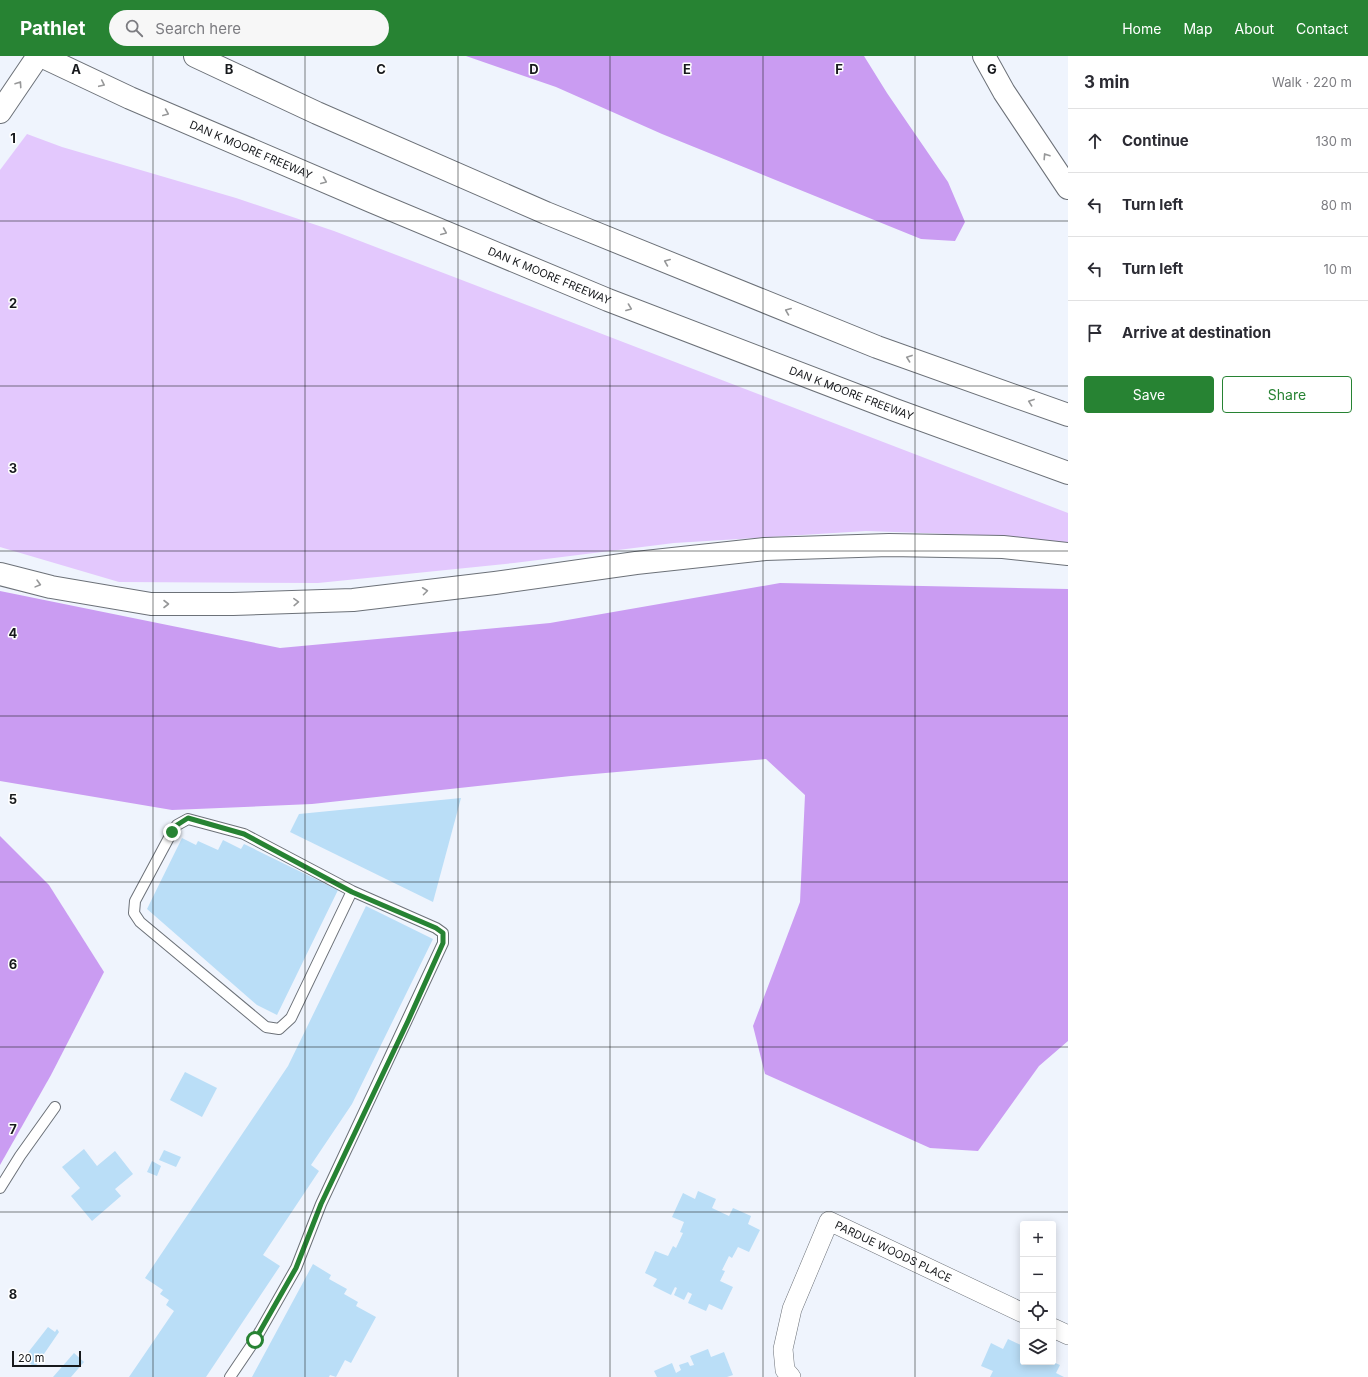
<!DOCTYPE html>
<meta charset="utf-8">
<style>
:root{--surface:#fff;--page:#f7f7f7;--text:#2b2b33;--muted:#7c7c81;--line:#e1e1e2;--accent:#278333}
body{margin:0;font-family:Inter,sans-serif;background:var(--page);color:var(--text)}
.controls{position:absolute;right:12px;bottom:12px;display:grid;overflow:hidden;border-radius:4px;box-shadow:0 2px 10px #0003}
.controls button{width:36px;height:36px;display:grid;place-items:center;padding:0;border:0;border-bottom:1px solid var(--line);background:var(--surface);color:var(--text);font:20px sans-serif}
.scale{position:absolute;left:12px;bottom:10px;width:69px;box-sizing:border-box;padding-left:4px;border:2px solid #17191c;border-top:0;font-size:11px;line-height:14px;white-space:nowrap;color:#17191c;-webkit-text-stroke:3px #fff;paint-order:stroke}
.stop{position:absolute;width:12px;height:12px;margin:-9px;border:3px solid #278333;border-radius:50%;background:#fff}
.stop.end{background:#278333;border-color:#fff;box-shadow:0 1px 4px #0008}
.list{margin:0;padding:0;list-style:none}
h2{display:flex;justify-content:space-between;align-items:center;height:52px;margin:0;padding:0 16px;font-size:17px}
h2 small{font-size:13px;font-weight:400;color:var(--muted)}
.list li{display:grid;grid-template-columns:26px 1fr auto;gap:12px;align-items:center;box-sizing:border-box;height:64px;padding:0 16px;border-top:1px solid var(--line)}
.list b{display:block;font-size:15px;white-space:nowrap}
.list em{font-size:13px;font-style:normal;color:var(--muted)}
.actions{display:flex;gap:8px;padding:12px 16px}
.actions a{flex:1;padding:9px 0;border:1px solid var(--accent);border-radius:4px;text-align:center;font-size:14px;color:var(--accent)}
.actions .main{background:var(--accent);color:#fff}
.icon{flex:none;width:22px;height:22px;fill:none;stroke:currentColor;stroke-width:2;stroke-linecap:round;stroke-linejoin:round}
.map{position:relative;flex:none;width:1068px;height:1321px;overflow:hidden}
header{display:flex;align-items:center;gap:24px;box-sizing:border-box;height:56px;padding:0 20px;background:var(--accent);color:#fff}
header strong{font-size:19px}
nav{display:flex;gap:22px;margin-inline-start:auto;font-size:14px}
.search{width:280px;height:36px;background:var(--page);display:flex;align-items:center;gap:10px;box-sizing:border-box;padding:0 14px;border-radius:22px;color:var(--muted);font-size:15px}
main{display:flex}
aside{flex:1;background:var(--surface)}
.map>svg:first-child{display:block}
.green{fill:#e3c8fd}
.forest{fill:#ca9cf2}
.building{fill:#badef7}
.lines{fill:none;stroke-linecap:round;stroke-linejoin:round}
.lane-casing{stroke:#6c7178;stroke-width:12}
.street-casing{stroke:#6c7178;stroke-width:20}
.primary-casing{stroke:#6c7178;stroke-width:24}
.highway-casing{stroke:#6c7178;stroke-width:24}
.lane{stroke:#fff;stroke-width:10}
.street{stroke:#fff;stroke-width:19}
.primary{stroke:#fff;stroke-width:22}
.highway{stroke:#fff;stroke-width:22}
.oneway{stroke:#979899}
.route{stroke:#278333;stroke-width:5}
.grid{fill:none;stroke:#17191c;stroke-width:1;stroke-opacity:0.55}
.labels{text-anchor:middle;stroke-width:3;stroke-linejoin:round;paint-order:stroke}
.street-label{font-size:11px;fill:#17191c;stroke:#fff}
.grid-label{font-size:13px;text-anchor:middle;font-weight:bold;fill:#17191c;stroke:#fff;stroke-width:3;stroke-linejoin:round;paint-order:stroke}
</style>
<header>
<strong>Pathlet</strong>
<div class="search"><svg class="icon" aria-label="search" viewBox="0 0 24 24"><circle cx="10" cy="10" r="6"/><path d="M15 15l6 6"/></svg>Search here</div>
<nav><a>Home</a><a>Map</a><a>About</a><a>Contact</a></nav>
</header>
<main>
<div class="map">
<svg width="1068" height="1321" viewBox="0 0 1068 1321">
<rect width="100%" height="100%" fill="#eff4fd"/>
<!-- green -->
<polygon class="green" points="27,78 62,91 236,142 334,175 1068,457 1068,487 979,479 866,475 674,487 514,507 318,527 119,526 0,491 0,114"/>
<!-- forest -->
<g class="forest">
<polygon points="466,0 864,0 887,37 948,126 965,166 955,185 921,183 662,78 556,31"/>
<polygon points="780,527 1068,533 1068,985 1039,1010 978,1095 930,1092 765,1018 753,970 800,846 805,739 766,703 571,720 312,748 172,754 0,725 0,535 280,592 550,567"/>
<polygon points="0,780 49,829 104,916 51,1019 0,1109"/>
</g>
<!-- building -->
<g class="building">
<polygon points="461,742 433,846 290,776 299,758"/>
<polygon points="182,782 196,789 198,785 218,794 223,784 241,793 244,788 338,834 277,959 257,949 147,853"/>
<polygon points="366,850 433,883 352,1048 311,1109 319,1115 263,1199 280,1210 206,1321 129,1321 174,1255 166,1249 169,1244 160,1238 163,1234 145,1222 288,1010"/>
<polygon points="185,1016 217,1032 202,1061 170,1044"/>
<polygon points="84,1093 97,1110 115,1095 133,1118 115,1133 121,1140 92,1165 71,1140 80,1132 62,1111"/>
<polygon points="164,1094 181,1101 176,1111 159,1104"/>
<polygon points="152,1105 161,1110 157,1120 147,1116"/>
<polygon points="698,1135 716,1143 712,1152 729,1160 733,1152 751,1160 748,1168 760,1174 749,1196 738,1191 732,1202 729,1200 722,1214 725,1215 720,1225 733,1231 722,1254 709,1248 706,1255 688,1247 692,1238 688,1236 684,1244 674,1239 677,1232 675,1231 671,1239 653,1230 657,1223 645,1217 655,1195 668,1200 673,1190 676,1192 683,1177 680,1176 684,1166 672,1161 683,1137 695,1143"/>
<polygon points="313,1208 331,1219 329,1223 347,1233 344,1238 358,1246 356,1250 376,1261 351,1307 345,1304 336,1321 330,1319 329,1321 252,1321"/>
<polygon points="48,1271 55,1276 57,1273 59,1276 35,1311 23,1303"/>
<polygon points="1008,1283 1023,1290 1023,1296 1021,1301 1023,1302 1023,1306 1031,1306 1038,1309 1039,1306 1053,1306 1060,1309 1056,1317 1064,1321 990,1321 993,1315 981,1310 991,1287 1003,1293"/>
<polygon points="708,1293 711,1301 724,1296 733,1319 727,1321 657,1321 654,1315 672,1307 676,1317 681,1314 679,1309 688,1306 690,1310 694,1309 690,1300"/>
<polygon points="74,1297 84,1306 71,1321 53,1321"/>
</g>
<g class="lines">
<defs>
<g id="lane">
<polyline points="0,1132 20,1100 55,1051"/>
<polyline points="230,1321 255,1284 296,1212 321,1148 443,887 443,877 436,872 352,835 244,778 188,763 177,769 172,776 135,845 134,857 140,866 266,971 279,973 291,962 352,835"/>
</g>
<g id="street">
<polyline points="1053,1272 1068,1279"/>
<path id="s1" d="M 791,1321 L 785,1314 L 783,1293 L 792,1253 L 829,1165 L 1023,1257"/>
</g>
<polyline id="primary" points="0,56 38,0"/>
<g id="highway">
<path id="s2" d="M 41,0 L 130,42 L 373,146 L 608,244 L 895,354 L 1068,417"/>
<polyline points="195,0 317,57 546,157 877,291 1068,359"/>
<polyline points="984,0 1004,36 1068,132"/>
<polyline points="0,518 51,531 151,548 233,548 353,544 495,527 636,507 765,493 889,489 1003,491 1068,498"/>
</g>
</defs>
<!-- lane casing -->
<use href="#lane" class="lane-casing"/>
<!-- street casing -->
<use href="#street" class="street-casing"/>
<!-- primary casing -->
<use href="#primary" class="primary-casing"/>
<!-- highway casing -->
<use href="#highway" class="highway-casing"/>
<!-- lane -->
<use href="#lane" class="lane"/>
<!-- street -->
<use href="#street" class="street"/>
<!-- primary -->
<use href="#primary" class="primary"/>
<!-- highway -->
<use href="#highway" class="highway"/>
</g>
<!-- one-way arrows -->
<defs><path id="oneway-chevron" d="M-2-3.5L2.5 0L-2 3.5" fill="none" stroke-width="1.6" stroke-linecap="round" stroke-linejoin="round"/></defs>
<g class="oneway">
<use href="#oneway-chevron" transform="translate(19 28) rotate(-56)"/>
<use href="#oneway-chevron" transform="translate(102 28) rotate(25)"/>
<use href="#oneway-chevron" transform="translate(166 57) rotate(23)"/>
<use href="#oneway-chevron" transform="translate(1046 100) rotate(-123)"/>
<use href="#oneway-chevron" transform="translate(324 125) rotate(23)"/>
<use href="#oneway-chevron" transform="translate(444 176) rotate(23)"/>
<use href="#oneway-chevron" transform="translate(667 206) rotate(-158)"/>
<use href="#oneway-chevron" transform="translate(629 252) rotate(21)"/>
<use href="#oneway-chevron" transform="translate(788 255) rotate(-158)"/>
<use href="#oneway-chevron" transform="translate(909 302) rotate(-160)"/>
<use href="#oneway-chevron" transform="translate(1031 346) rotate(-160)"/>
<use href="#oneway-chevron" transform="translate(38 528) rotate(15)"/>
<use href="#oneway-chevron" transform="translate(425 535) rotate(-7)"/>
<use href="#oneway-chevron" transform="translate(296 546) rotate(-2)"/>
<use href="#oneway-chevron" transform="translate(166 548)"/>
</g>
<g class="lines">
<!-- route -->
<polyline class="route" points="172,776 177,769 188,762 244,778 352,836 436,872 443,877 443,887 408,965 321,1148 296,1212 255,1284"/>
</g>
<!-- grid -->
<path class="grid" d="M 153,0 L 153,1321M 305,0 L 305,1321M 458,0 L 458,1321M 610,0 L 610,1321M 763,0 L 763,1321M 915,0 L 915,1321M 0,165 L 1068,165M 0,330 L 1068,330M 0,495 L 1068,495M 0,660 L 1068,660M 0,826 L 1068,826M 0,991 L 1068,991M 0,1156 L 1068,1156"/>
<g class="labels">
<!-- street labels -->
<g class="street-label">
<text dy="4" stroke="none"><textPath href="#s2" startOffset="230">DAN K MOORE FREEWAY</textPath></text>
<text dy="4" stroke="none"><textPath href="#s2" startOffset="554">DAN K MOORE FREEWAY</textPath></text>
<text dy="4" stroke="none"><textPath href="#s2" startOffset="878">DAN K MOORE FREEWAY</textPath></text>
<text dy="4" stroke="none"><textPath href="#s1" startOffset="238">PARDUE WOODS PLACE</textPath></text>
</g>
</g>
<g class="grid-label">
<text x="76" y="18">A</text>
<text x="229" y="18">B</text>
<text x="381" y="18">C</text>
<text x="534" y="18">D</text>
<text x="687" y="18">E</text>
<text x="839" y="18">F</text>
<text x="992" y="18">G</text>
<text x="13" y="87">1</text>
<text x="13" y="252">2</text>
<text x="13" y="417">3</text>
<text x="13" y="582">4</text>
<text x="13" y="748">5</text>
<text x="13" y="913">6</text>
<text x="13" y="1078">7</text>
<text x="13" y="1243">8</text>
</g>
</svg>
<div class="controls">
<button>+</button>
<button>−</button>
<button><svg class="icon" aria-label="locate" viewBox="0 0 24 24"><circle cx="12" cy="12" r="6"/><path d="M12 2v4M12 18v4M2 12h4M18 12h4"/></svg></button>
<button><svg class="icon" aria-label="layers" viewBox="0 0 24 24"><path d="M12 4l9 5-9 5-9-5zM3 14l9 5 9-5"/></svg></button>
</div>
<div class="scale">20 m</div>
<div class="stop" style="left:255px;top:1284px"></div>
<div class="stop end" style="left:172px;top:776px"></div>
</div>
<aside>
<h2>3 min<small>Walk · 220 m</small></h2>
<ul class="list">
<li><svg class="icon" aria-label="ahead" viewBox="0 0 24 24"><path d="M12 20V5M6 11l6-6 6 6"/></svg><div><b>Continue</b></div><em>130 m</em></li>
<li><svg class="icon" aria-label="left" viewBox="0 0 24 24"><path d="M17 20v-9H6M10 6l-5 5 5 5"/></svg><div><b>Turn left</b></div><em>80 m</em></li>
<li><svg class="icon" aria-label="left" viewBox="0 0 24 24"><path d="M17 20v-9H6M10 6l-5 5 5 5"/></svg><div><b>Turn left</b></div><em>10 m</em></li>
<li><svg class="icon" aria-label="arrive" viewBox="0 0 24 24"><path d="M6 21V4h12l-3 4 3 4H6"/></svg><div><b>Arrive at destination</b></div></li>
</ul>
<div class="actions"><a class="main">Save</a><a>Share</a></div>
</aside>
</main>
